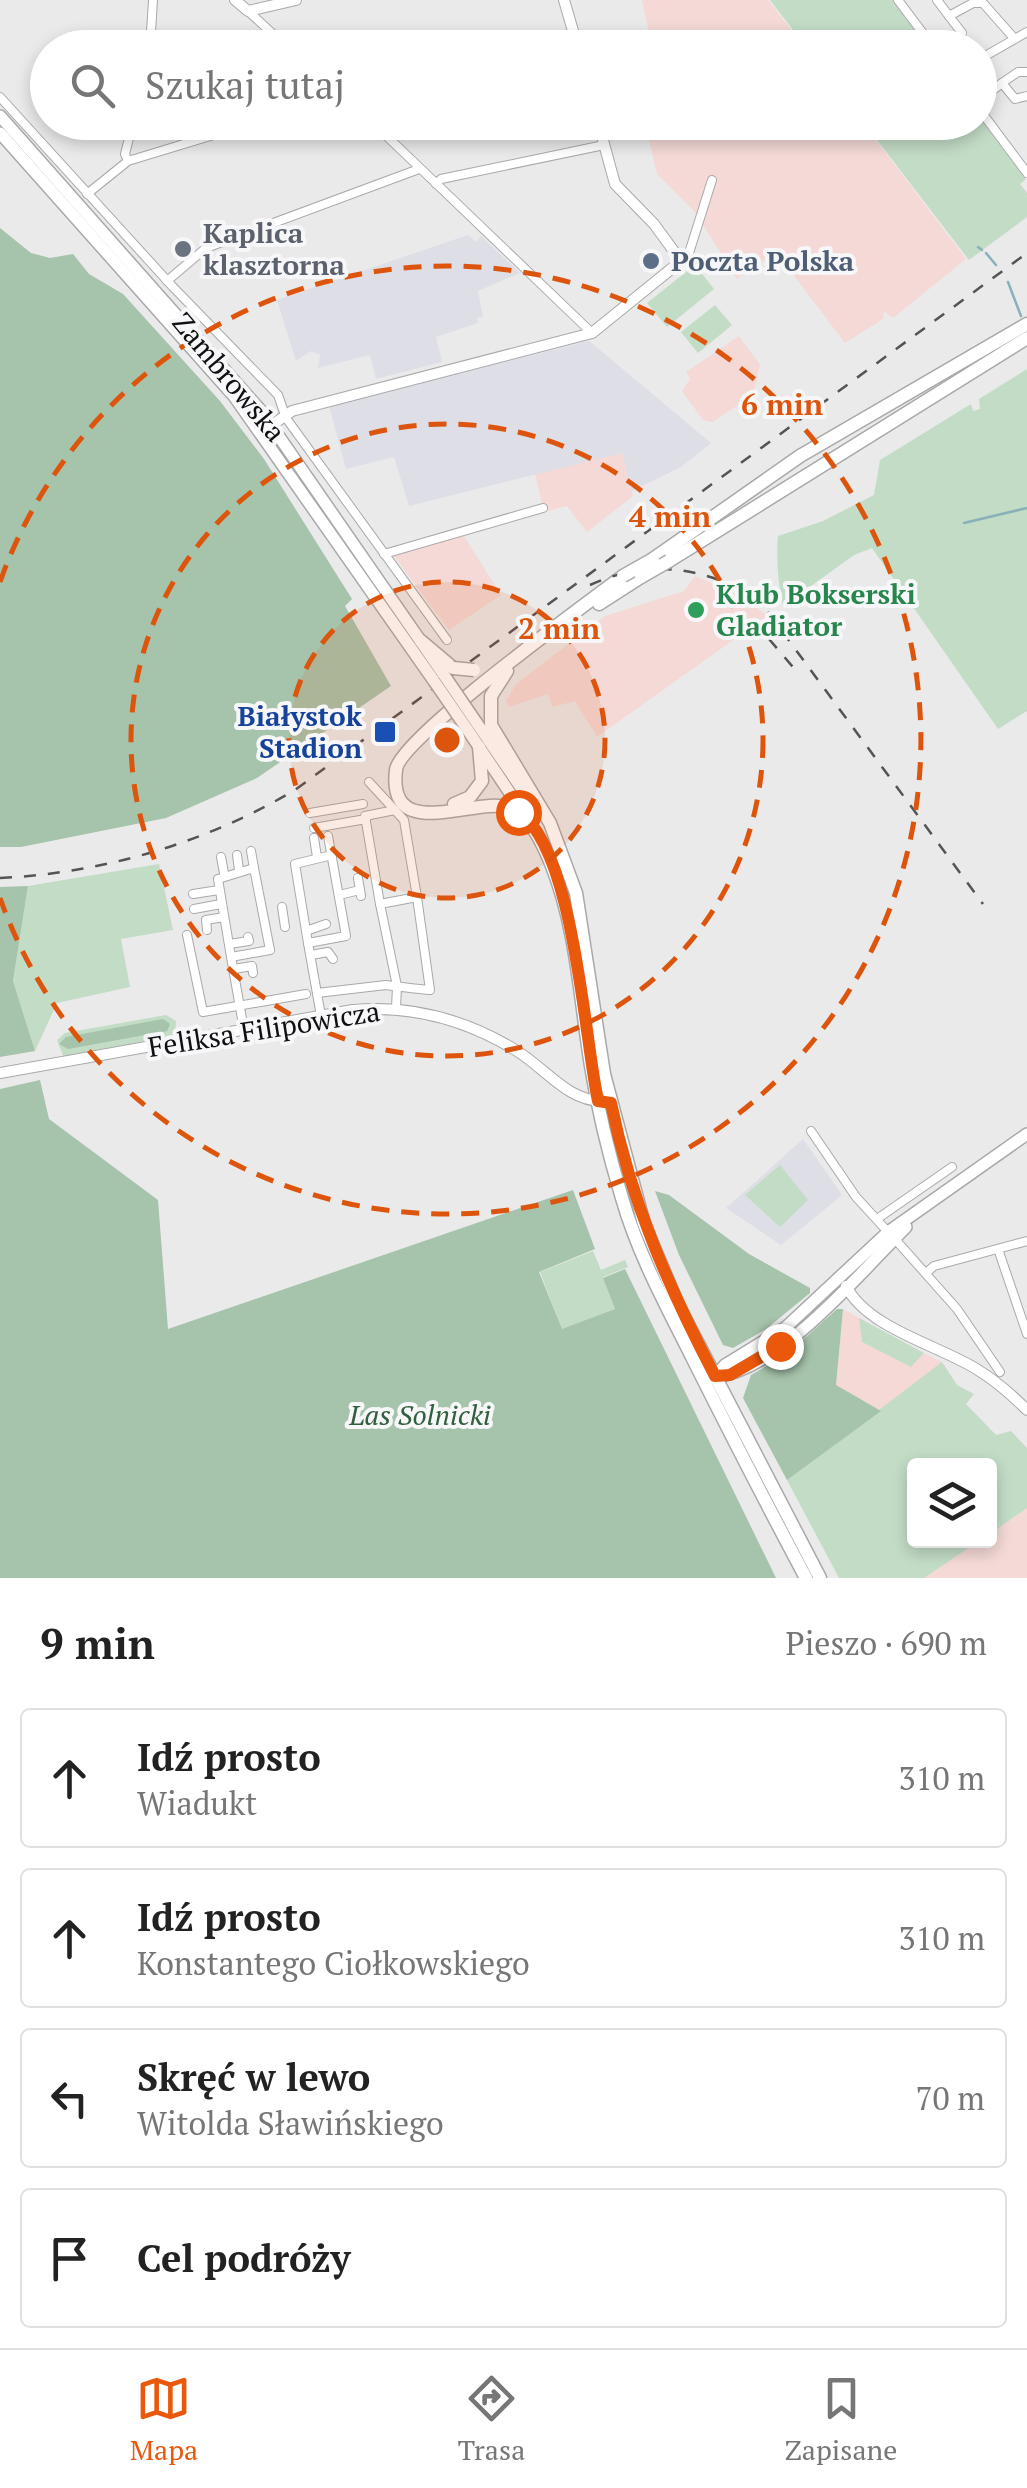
<!DOCTYPE html>
<html lang="pl">
<meta charset="utf-8">
<style>
:root{--surface:#fff;--page:#f2f2f2;--text:#222;--muted:#767676;--line:#e0e0e0;--accent:#ea580c}
body{margin:0;font-family:"PT Serif",serif;background:var(--page);color:var(--text)}
.controls{position:absolute;right:30px;bottom:30px;display:grid;overflow:hidden;border-radius:10px;box-shadow:0 5px 15px #0003}
.controls button{width:90px;height:90px;display:grid;place-items:center;padding:0;border:0;border-bottom:2px solid var(--line);background:var(--surface);color:var(--text);font:50px sans-serif}
.stop{position:absolute;width:30px;height:30px;margin:-22px;border:8px solid #ea580c;border-radius:50%;background:#fff}
.stop.end{background:#ea580c;border-color:#fff;box-shadow:0 2px 10px #0008}
.list{margin:0;padding:0;list-style:none}
h2{display:flex;justify-content:space-between;align-items:center;height:130px;margin:0;padding:0 40px;font-size:42px}
h2 small{font-size:32px;font-weight:400;color:var(--muted)}
.list li{display:grid;grid-template-columns:65px 1fr auto;gap:30px;align-items:center;box-sizing:border-box;height:140px;margin:0 20px 20px;padding:0 20px;border:2px solid var(--line);border-radius:10px}
.list b{display:block;font-size:38px;white-space:nowrap}
.list p{margin:0;font-size:32px;white-space:nowrap;color:var(--muted)}
.list em{font-size:32px;font-style:normal;color:var(--muted)}
.icon{flex:none;width:55px;height:55px;fill:none;stroke:currentColor;stroke-width:2;stroke-linecap:round;stroke-linejoin:round}
.map{position:relative;flex:none;width:1027px;height:1578px;overflow:hidden}
.search{position:absolute;background:var(--surface);box-shadow:0 5px 15px #0003;left:30px;right:30px;top:30px;height:110px;display:flex;align-items:center;gap:25px;box-sizing:border-box;padding:0 35px;border-radius:55px;color:var(--muted);font-size:38px}
.sheet{height:770px;background:var(--surface)}
nav{display:flex;justify-content:space-around;align-items:center;box-sizing:border-box;height:140px;border-top:2px solid var(--line);background:var(--surface);font-size:28px;color:var(--muted)}
nav a{display:grid;justify-items:center;gap:5px}
nav .on{color:var(--accent)}
.map>svg:first-child{display:block}
.commercial{fill:#f4d9d6}
.built{fill:#dedee7}
.green{fill:#c2dcc6}
.forest{fill:#a6c3ab}
.lines{fill:none;stroke-linecap:round;stroke-linejoin:round}
.stream{stroke:#88b1ba;stroke-width:2.5}
.minor-casing{stroke:#a9a9ab;stroke-width:10}
.tertiary-casing{stroke:#a9a9ab;stroke-width:12}
.secondary-casing{stroke:#a9a9ab;stroke-width:14}
.primary-casing{stroke:#a9a9ab;stroke-width:15}
.minor{stroke:#fff;stroke-width:8}
.tertiary{stroke:#fff;stroke-width:10}
.secondary{stroke:#fff;stroke-width:11}
.primary{stroke:#fff;stroke-width:12}
.rail{stroke:#545455;stroke-width:2.5;stroke-dasharray:12 12;stroke-linecap:butt}
.secondary-bridge-casing{stroke:#a9a9ab;stroke-width:14;stroke-linecap:butt}
.primary-bridge-casing{stroke:#a9a9ab;stroke-width:15;stroke-linecap:butt}
.secondary-bridge{stroke:#fff;stroke-width:11}
.primary-bridge{stroke:#fff;stroke-width:12}
.route{stroke:#ea580c;stroke-width:12}
.ring{fill:none;stroke:#dd550c;stroke-width:5;stroke-dasharray:18 12}
.worship-dot{fill:#6b7280;stroke:#f7f7f9;stroke-width:4}
.service-dot{fill:#5c6f8a;stroke:#f7f7f9;stroke-width:4}
.leisure-dot{fill:#2e9e5b;stroke:#f7f7f9;stroke-width:4}
.transit-dot{fill:#1a4fb4;stroke:#f7f7f9;stroke-width:4}
.labels{text-anchor:middle;stroke-width:8;stroke-linejoin:round;paint-order:stroke}
.worship-label{font-size:28px;font-weight:bold;fill:#5b616d;stroke:#f7f7f9;text-anchor:start}
.service-label{font-size:28px;font-weight:bold;fill:#4e5e75;stroke:#f7f7f9;text-anchor:start}
.street-label{font-size:28px;fill:#101011;stroke:#f7f7f9}
.leisure-label{font-size:28px;font-weight:bold;fill:#27864d;stroke:#f7f7f9;text-anchor:start}
.transit-label{font-size:28px;font-weight:bold;fill:#164399;stroke:#f7f7f9;text-anchor:end}
.park-label{font-size:28px;font-style:italic;fill:#32603e;stroke:#f7f7f9}
.centre{fill:#dd550c;stroke:#f7f7f9;stroke-width:5}
.ring-label{font-size:30px;text-anchor:middle;font-weight:bold;fill:#dd550c;stroke:#f7f7f9;stroke-width:8;stroke-linejoin:round;paint-order:stroke}
</style>
<div class="map">
<svg width="1027" height="1578" viewBox="0 0 1027 1578">
<rect width="100%" height="100%" fill="#eaeaeb"/>
<!-- commercial -->
<g class="commercial">
<polygon points="642,0 768,0 805,47 652,47"/>
<polygon points="645,123 863,123 966,259 893,318 884,311 883,319 845,343 776,252 737,279 694,211 657,174"/>
<polygon points="739,336 760,365 753,395 713,422 703,420 682,391 690,379 686,372"/>
<polygon points="622,453 633,496 587,532 567,506 544,512 535,474"/>
<polygon points="462,533 501,595 449,630 393,555"/>
<polygon points="695,576 746,598 767,616 597,737 575,701 553,707 548,694 509,707 506,701 516,684 605,616 684,591"/>
<polygon points="843,1309 859,1318 862,1342 911,1367 924,1353 942,1362 881,1411 836,1386"/>
<polygon points="1027,1508 1027,1578 924,1578 979,1541 990,1540 990,1534"/>
</g>
<!-- built -->
<g class="built">
<polygon points="468,235 476,242 481,236 520,273 478,291 483,317 477,318 478,323 436,337 442,362 376,379 370,355 318,368 320,355 311,351 296,361 277,300"/>
<polygon points="589,341 711,443 681,467 632,491 622,453 409,506 394,457 346,469 329,406"/>
<polygon points="803,1139 842,1195 781,1245 726,1208"/>
</g>
<!-- green -->
<g class="green">
<polygon points="770,0 893,0 929,47 806,47"/>
<polygon points="980,116 1026,179 1020,184 1027,193 1027,217 969,260 864,123 980,122"/>
<polygon points="695,265 714,289 667,327 647,303"/>
<polygon points="715,305 732,325 698,353 681,332"/>
<path d="M 1027,369 L 1027,711 L 998,729 L 872,548 L 854,555 L 783,606 C 778,582 776,561 778,536 L 823,521 L 874,495 L 880,460 L 971,404 L 973,411 L 980,409 L 979,399 Z"/>
<polygon points="159,864 173,930 121,939 130,987 57,1003 35,1051 13,981 28,886"/>
<polygon points="166,1015 176,1021 175,1035 64,1058 57,1040 65,1033"/>
<polygon points="780,1165 808,1200 780,1227 745,1195"/>
<polygon points="593,1251 601,1270 625,1260 628,1267 603,1277 615,1309 562,1330 540,1272"/>
<polygon points="859,1318 924,1353 911,1367 862,1342"/>
<polygon points="942,1362 957,1385 974,1394 966,1404 996,1435 1011,1431 1027,1448 1027,1508 990,1534 990,1466 914,1466 914,1540 979,1541 924,1578 839,1578 787,1480"/>
</g>
<!-- forest -->
<g class="forest">
<polygon points="0,228 31,253 50,258 73,254 89,274 123,294 220,401 264,459 352,599 345,606 391,686 257,778 166,818 21,847 0,847"/>
<polygon points="28,886 13,981 35,1051 0,1057 0,887"/>
<polygon points="163,1019 170,1024 167,1031 68,1049 59,1044 66,1037"/>
<polygon points="40,1080 49,1119 158,1200 168,1329 573,1190 595,1249 539,1272 562,1329 615,1309 603,1278 625,1269 776,1578 0,1578 0,1089"/>
<polygon points="655,1191 669,1195 749,1254 810,1288 810,1293 766,1329 733,1348 723,1345 679,1255"/>
<polygon points="837,1309 843,1309 836,1385 881,1411 787,1480 743,1398 751,1375 787,1354"/>
</g>
<g class="lines">
<!-- stream -->
<g class="stream">
<polyline points="978,247 982,250"/>
<polyline points="986,253 996,265"/>
<polyline points="1008,282 1021,316"/>
<polyline points="964,523 1027,508"/>
</g>
<defs>
<g id="minor">
<polyline points="898,0 934,48"/>
<polyline points="937,0 949,16 973,3 983,3 1013,37"/>
<polyline points="248,11 288,48"/>
<polyline points="949,16 962,33"/>
<polyline points="150,48 153,0"/>
<polyline points="565,48 577,45"/>
<polyline points="980,59 1027,32"/>
<polyline points="1002,83 1018,72 1027,72"/>
<polyline points="0,97 172,286 278,395 286,418 447,640"/>
<polyline points="980,100 1002,83 1015,99 1027,96"/>
<polyline points="980,110 1027,173"/>
<polyline points="372,122 592,333"/>
<polyline points="128,161 256,122"/>
<polyline points="436,184 441,179 604,145"/>
<polyline points="87,194 128,161 125,154 133,122"/>
<polyline points="681,261 689,253 712,180"/>
<polyline points="167,281 206,248 419,169"/>
<polyline points="384,554 543,508"/>
<polyline points="369,782 404,820 417,897"/>
<polyline points="310,813 363,804"/>
<polyline points="314,828 366,819"/>
<polyline points="314,838 317,857"/>
<polyline points="251,851 254,868"/>
<polyline points="237,855 239,870"/>
<polyline points="221,857 224,873"/>
<polyline points="358,878 361,896"/>
<polyline points="193,894 219,890"/>
<polyline points="339,895 360,890"/>
<polyline points="380,904 365,816 395,810"/>
<polyline points="282,907 285,927"/>
<polyline points="194,909 221,904"/>
<polyline points="207,930 206,920 224,917"/>
<polyline points="306,931 326,924"/>
<polyline points="187,935 203,1012 306,994"/>
<polyline points="308,943 295,864 332,855"/>
<polyline points="229,944 249,941 248,937"/>
<polyline points="311,955 328,952 333,959"/>
<polyline points="231,957 218,879 254,868 270,950 231,957 244,1030"/>
<polyline points="234,969 252,966 253,973"/>
<path d="M 317,993 L 386,985 C 401,987 416,989 430,990 L 417,897 L 380,904 L 397,986 L 396,1008"/>
<polyline points="321,1016 308,943 346,936 328,836"/>
<polyline points="811,1131 856,1197 888,1232"/>
<polyline points="877,1219 952,1167"/>
<polyline points="894,1238 957,1309 1000,1372"/>
<polyline points="998,1249 1027,1334"/>
<polyline points="926,1273 934,1266 1027,1241"/>
</g>
<g id="tertiary">
<polyline points="235,0 248,11 296,0"/>
<polyline points="564,0 578,48"/>
<polyline points="265,430 292,411 592,333 681,261 654,224 615,184 598,122"/>
<path d="M 0,1073 L 353,1010 C 412,1005 467,1020 517,1051 C 546,1069 568,1101 602,1101"/>
<path d="M 846,1286 C 868,1329 939,1345 978,1370 C 996,1381 1012,1395 1027,1410"/>
</g>
<g id="secondary">
<polyline points="0,116 262,412 444,675"/>
<polyline points="0,133 234,396 434,681"/>
<polyline points="476,722 537,811"/>
<polyline points="467,729 526,817"/>
<polyline points="715,1376 725,1365 785,1328 888,1232 1027,1134"/>
<path d="M 715,1377 C 780,1370 860,1273 906,1227"/>
</g>
<g id="primary">
<polyline points="653,559 800,456 1027,324"/>
<polyline points="669,561 1027,338"/>
<path d="M 623,576 C 588,603 399,739 396,770 C 387,846 478,795 509,808 C 532,818 543,844 552,866 C 577,930 580,999 591,1066 C 598,1110 609,1155 622,1198 C 638,1254 666,1305 692,1357 C 729,1431 767,1505 806,1578"/>
<polyline points="599,604 641,577"/>
<polyline points="421,641 453,668"/>
<polyline points="507,671 491,696 491,725 550,823 576,893 604,1074 644,1224 679,1307 820,1578"/>
<polyline points="454,804 470,797 482,781 479,747"/>
</g>
</defs>
<!-- minor casing -->
<use href="#minor" class="minor-casing"/>
<!-- tertiary casing -->
<use href="#tertiary" class="tertiary-casing"/>
<!-- secondary casing -->
<use href="#secondary" class="secondary-casing"/>
<!-- primary casing -->
<use href="#primary" class="primary-casing"/>
<!-- minor -->
<use href="#minor" class="minor"/>
<!-- tertiary -->
<use href="#tertiary" class="tertiary"/>
<!-- secondary -->
<use href="#secondary" class="secondary"/>
<!-- primary -->
<use href="#primary" class="primary"/>
<!-- rail -->
<g class="rail">
<path d="M 590,585 C 648,558 711,566 762,604 L 983,904"/>
<polyline points="769,639 798,673"/>
<path d="M 0,878 C 104,873 205,843 295,790 L 1027,253"/>
</g>
<defs>
<g id="secondary-bridge">
<polyline points="444,675 476,722"/>
<polyline points="434,681 467,729"/>
</g>
<g id="primary-bridge">
<polyline points="623,576 653,559"/>
<polyline points="641,577 669,561"/>
<polyline points="453,668 474,670"/>
</g>
</defs>
<!-- secondary-bridge casing -->
<use href="#secondary-bridge" class="secondary-bridge-casing"/>
<!-- primary-bridge casing -->
<use href="#primary-bridge" class="primary-bridge-casing"/>
<!-- secondary-bridge -->
<use href="#secondary-bridge" class="secondary-bridge"/>
<!-- primary-bridge -->
<use href="#primary-bridge" class="primary-bridge"/>
</g>
<g class="lines">
<!-- route -->
<path class="route" d="M 518,812 C 574,847 584,1036 598,1101 L 611,1103 C 631,1202 669,1288 715,1376 L 730,1375 L 780,1346"/>
</g>
<!-- distance rings -->
<circle cx="447" cy="740" r="158" fill="#dd550c" fill-opacity=".12"/>
<g class="ring">
<circle cx="447" cy="740" r="158"/>
<circle cx="447" cy="740" r="316"/>
<path d="M0 582A474 474 0 1 1 0 898"/>
</g>
<!-- markers -->
<circle class="worship-dot" cx="183" cy="249" r="10"/>
<circle class="service-dot" cx="651" cy="261" r="10"/>
<circle class="leisure-dot" cx="696" cy="610" r="10"/>
<rect class="transit-dot" x="373" y="720" width="24" height="24" rx="5"/>
<g class="labels">
<!-- worship labels -->
<g class="worship-label">
<text x="203" y="243">Kaplica<tspan x="203" dy="32">klasztorna</tspan></text>
</g>
<!-- service labels -->
<g class="service-label">
<text x="671" y="271">Poczta Polska</text>
</g>
<!-- street labels -->
<g class="street-label">
<text transform="translate(229 377) rotate(50)" y="10">Zambrowska</text>
<text transform="translate(264 1029) rotate(-9)" y="10">Feliksa Filipowicza</text>
</g>
<!-- leisure labels -->
<g class="leisure-label">
<text x="716" y="604">Klub Bokserski<tspan x="716" dy="32">Gladiator</tspan></text>
</g>
<!-- transit labels -->
<g class="transit-label">
<text x="362" y="726">Białystok<tspan x="362" dy="32">Stadion</tspan></text>
</g>
<!-- park labels -->
<g class="park-label">
<text x="420" y="1425">Las Solnicki</text>
</g>
</g>
<circle cx="447" cy="740" r="15" class="centre"/>
<g class="ring-label">
<text x="782" y="415">6 min</text>
<text x="670" y="527">4 min</text>
<text x="559" y="639">2 min</text>
</g>
</svg>
<div class="controls">
<button><svg class="icon" aria-label="layers" viewBox="0 0 24 24"><path d="M12 4l9 5-9 5-9-5zM3 14l9 5 9-5"/></svg></button>
</div>
<div class="stop" style="left:518px;top:812px"></div>
<div class="stop end" style="left:780px;top:1346px"></div>
<div class="search"><svg class="icon" aria-label="search" viewBox="0 0 24 24"><circle cx="10" cy="10" r="6"/><path d="M15 15l6 6"/></svg>Szukaj tutaj</div>
</div>
<section class="sheet">
<h2>9 min<small>Pieszo · 690 m</small></h2>
<ul class="list">
<li><svg class="icon" aria-label="ahead" viewBox="0 0 24 24"><path d="M12 20V5M6 11l6-6 6 6"/></svg><div><b>Idź prosto</b><p>Wiadukt</p></div><em>310 m</em></li>
<li><svg class="icon" aria-label="ahead" viewBox="0 0 24 24"><path d="M12 20V5M6 11l6-6 6 6"/></svg><div><b>Idź prosto</b><p>Konstantego Ciołkowskiego</p></div><em>310 m</em></li>
<li><svg class="icon" aria-label="left" viewBox="0 0 24 24"><path d="M17 20v-9H6M10 6l-5 5 5 5"/></svg><div><b>Skręć w lewo</b><p>Witolda Sławińskiego</p></div><em>70 m</em></li>
<li><svg class="icon" aria-label="arrive" viewBox="0 0 24 24"><path d="M6 21V4h12l-3 4 3 4H6"/></svg><div><b>Cel podróży</b></div></li>
</ul>
</section>
<nav>
<a class="on"><svg class="icon" aria-label="map" viewBox="0 0 24 24"><path d="M3 6l6-2 6 2 6-2v14l-6 2-6-2-6 2zM9 4v14M15 6v14"/></svg>Mapa</a>
<a><svg class="icon" aria-label="directions" viewBox="0 0 24 24"><path d="M12 3l9 9-9 9-9-9zM9 14v-3h6M13 9l2 2-2 2"/></svg>Trasa</a>
<a><svg class="icon" aria-label="saved" viewBox="0 0 24 24"><path d="M7 4h10v16l-5-4-5 4z"/></svg>Zapisane</a>
</nav>
